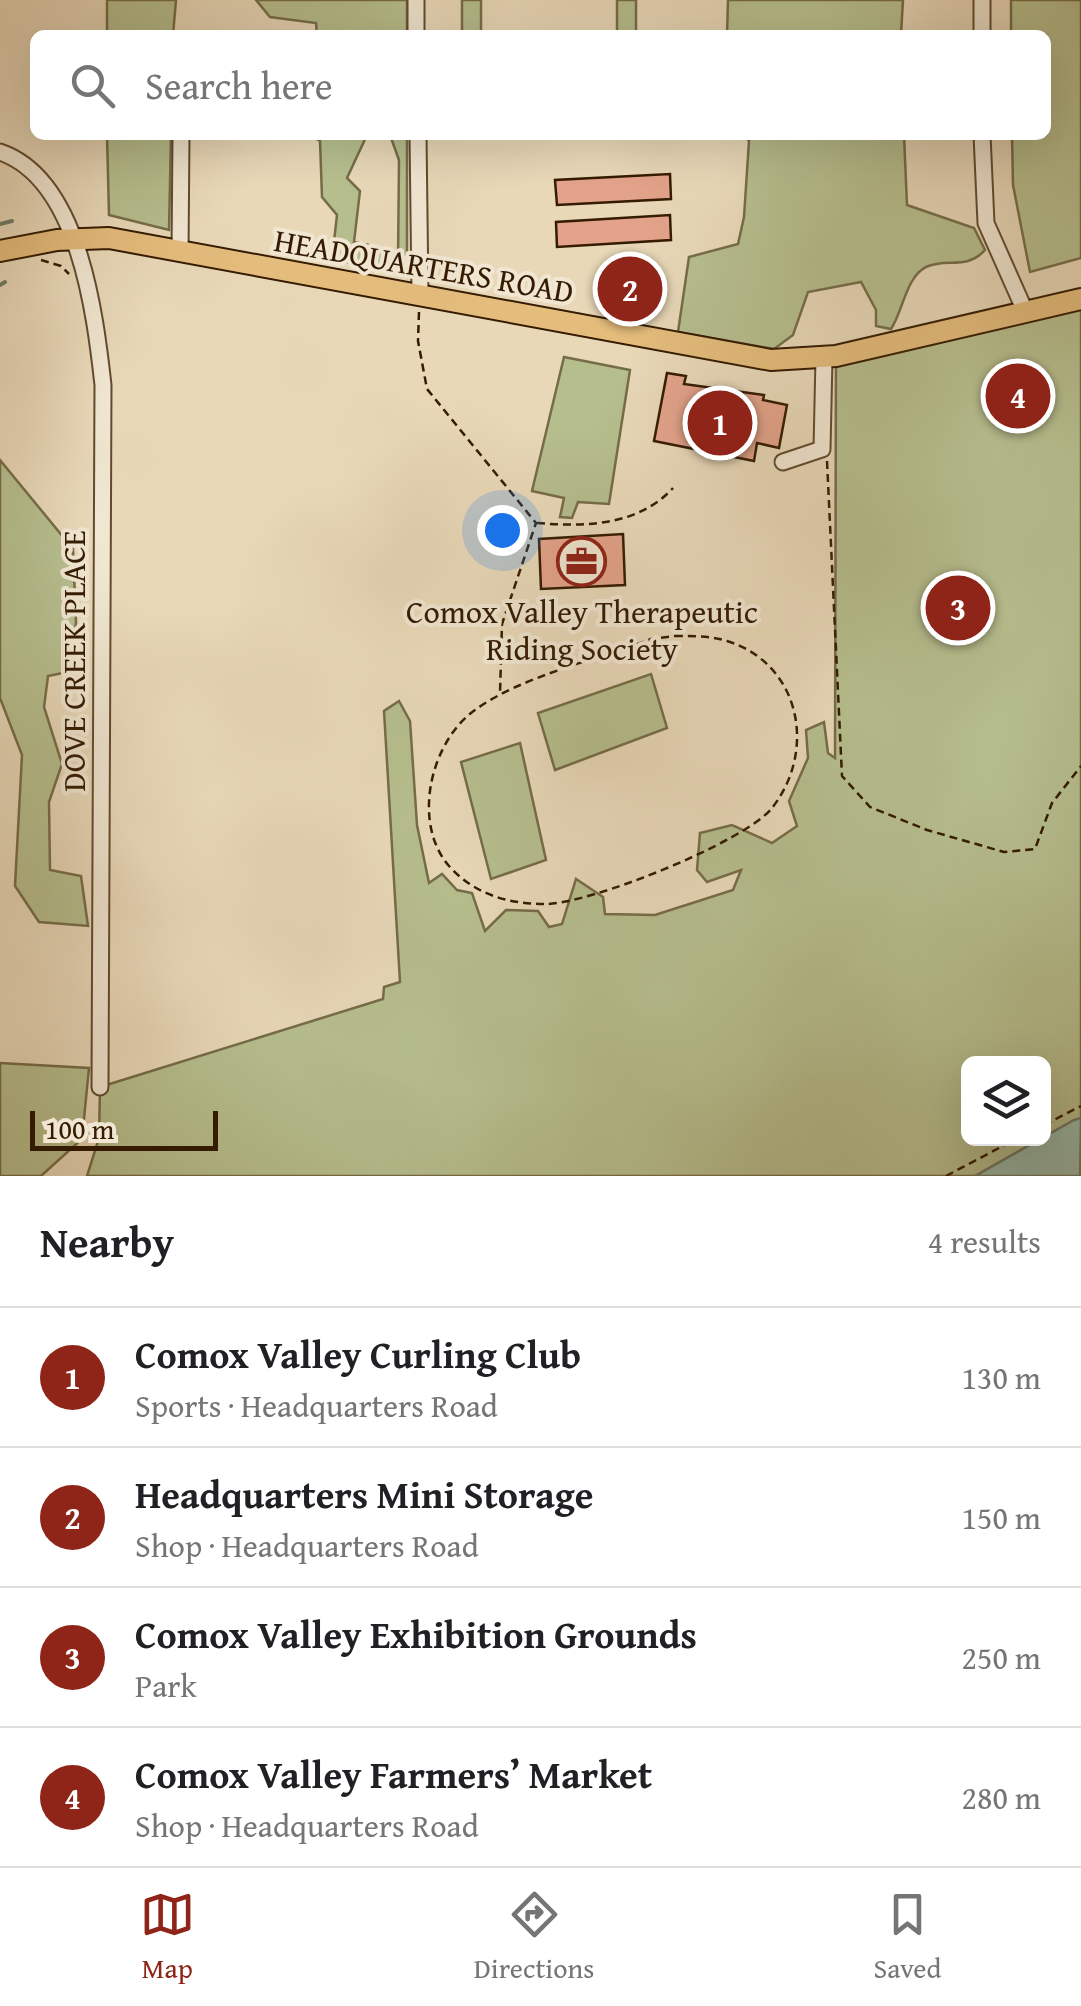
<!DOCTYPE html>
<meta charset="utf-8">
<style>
:root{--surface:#fff;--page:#f2f2f2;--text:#202124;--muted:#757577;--line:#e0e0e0;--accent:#8f2418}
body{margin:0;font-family:"Gentium Book Plus",serif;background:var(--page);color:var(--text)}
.controls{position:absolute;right:30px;bottom:30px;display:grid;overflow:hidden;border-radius:15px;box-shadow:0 10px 40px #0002}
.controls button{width:90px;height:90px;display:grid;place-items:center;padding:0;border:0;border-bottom:2px solid var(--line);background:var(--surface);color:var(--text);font:50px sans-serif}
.scale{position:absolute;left:30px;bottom:25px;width:188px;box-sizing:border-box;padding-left:10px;border:5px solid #341b01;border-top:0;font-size:28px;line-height:35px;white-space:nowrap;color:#341b01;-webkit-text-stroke:8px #f0e6d1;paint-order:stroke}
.you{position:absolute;left:502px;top:530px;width:35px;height:35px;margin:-25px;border:8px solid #fff;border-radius:50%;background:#1a73e8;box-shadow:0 0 0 15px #1a73e833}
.badge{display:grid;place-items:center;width:65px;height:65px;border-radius:50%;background:var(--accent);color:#fff;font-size:32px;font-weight:700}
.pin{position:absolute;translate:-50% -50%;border:5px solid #fff;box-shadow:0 2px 10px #0006}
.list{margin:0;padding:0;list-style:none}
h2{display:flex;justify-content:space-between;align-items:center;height:130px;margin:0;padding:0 40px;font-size:42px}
h2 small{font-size:32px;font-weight:400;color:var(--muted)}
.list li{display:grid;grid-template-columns:65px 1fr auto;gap:30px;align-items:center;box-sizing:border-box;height:140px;padding:0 40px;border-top:2px solid var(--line)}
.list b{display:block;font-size:38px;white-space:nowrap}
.list p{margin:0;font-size:32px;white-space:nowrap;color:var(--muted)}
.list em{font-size:32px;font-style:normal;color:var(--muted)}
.icon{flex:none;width:55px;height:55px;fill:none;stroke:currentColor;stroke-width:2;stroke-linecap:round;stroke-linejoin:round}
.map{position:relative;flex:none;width:1081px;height:1176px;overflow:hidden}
.search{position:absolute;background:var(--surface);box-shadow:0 10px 40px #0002;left:30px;right:30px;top:30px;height:110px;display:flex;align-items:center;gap:25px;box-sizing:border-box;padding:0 35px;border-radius:15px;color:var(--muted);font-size:38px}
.sheet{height:690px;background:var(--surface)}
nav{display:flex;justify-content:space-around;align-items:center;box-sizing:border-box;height:140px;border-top:2px solid var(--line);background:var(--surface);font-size:28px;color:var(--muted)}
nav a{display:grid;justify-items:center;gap:5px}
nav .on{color:var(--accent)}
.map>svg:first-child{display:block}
.green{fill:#b6be8e;stroke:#756c48;stroke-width:2.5}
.water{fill:#98baab;stroke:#707a67;stroke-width:2.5}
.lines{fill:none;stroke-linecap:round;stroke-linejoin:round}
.stream{stroke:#707a67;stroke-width:4}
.building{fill:#e3a38b;stroke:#341b01;stroke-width:2.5}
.minor-casing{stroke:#614a2f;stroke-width:19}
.major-casing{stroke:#341b01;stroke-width:24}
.path{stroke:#341b01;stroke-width:2.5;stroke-dasharray:8 5;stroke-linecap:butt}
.minor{stroke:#f0e6d1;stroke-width:15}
.major{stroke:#e4bc7c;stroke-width:20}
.labels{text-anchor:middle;stroke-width:8;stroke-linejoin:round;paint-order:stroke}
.street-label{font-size:32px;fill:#341b01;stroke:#f0e6d1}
.poi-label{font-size:32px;fill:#341b01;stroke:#f0e6d1}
</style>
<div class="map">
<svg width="1081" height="1176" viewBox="0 0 1081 1176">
<rect width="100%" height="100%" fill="#e8d8b8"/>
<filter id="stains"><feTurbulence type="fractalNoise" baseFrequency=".002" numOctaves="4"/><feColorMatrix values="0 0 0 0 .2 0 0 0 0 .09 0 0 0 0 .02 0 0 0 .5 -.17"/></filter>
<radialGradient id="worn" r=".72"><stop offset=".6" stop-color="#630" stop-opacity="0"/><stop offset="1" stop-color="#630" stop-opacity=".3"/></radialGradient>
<!-- green -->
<g class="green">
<polygon points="107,0 176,0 173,35 107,35"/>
<polygon points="256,0 407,0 407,35 317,35 316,23 270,17"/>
<rect x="462" y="0" width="19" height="35"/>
<rect x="617" y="0" width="19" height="35"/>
<polygon points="728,0 903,0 901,35 727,35"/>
<polygon points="1011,0 1081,0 1081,258 1030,272 1013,185 1012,135 1046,135 1046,35 1011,35"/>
<polygon points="107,135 171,135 169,230 109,215"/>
<polygon points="310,135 367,135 347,178 360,191 354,242 384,248 381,270 332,259 337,215 322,197 320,141"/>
<polygon points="390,135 407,135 407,253 398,261 399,160"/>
<path d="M 744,135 L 904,135 L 907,205 L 974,228 L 985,250 C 966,271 947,257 926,267 C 906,277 903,311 891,329 L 876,326 L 876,310 L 861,282 L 808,292 L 793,335 L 774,349 L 678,332 L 689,257 L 738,244 L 744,217 L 749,141 Z"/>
<polygon points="1081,299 1081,1118 1044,1137 1044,1064 968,1064 968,1138 1041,1139 975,1176 87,1176 99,1138 100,1087 383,999 384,987 400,982 384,711 399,701 410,721 417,825 429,883 442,874 457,890 472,893 485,931 506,910 538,911 549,927 562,924 576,879 603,897 605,914 655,915 733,890 741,870 707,882 697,870 700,833 732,825 772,843 797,826 789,801 808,758 806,730 824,722 828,753 835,758 836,356"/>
<polygon points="564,357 630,370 609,504 578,502 572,518 560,517 564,498 532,491"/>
<polygon points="0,460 73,549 76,623 68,672 48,676 44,707 62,764 49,802 50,870 81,876 88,926 39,922 15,886 22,755 0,698"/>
<polygon points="651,674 667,728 555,770 538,713"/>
<polygon points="520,743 546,860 491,879 461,762"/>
<polygon points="0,1063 89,1068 82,1139 41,1176 0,1176"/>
</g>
<!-- water -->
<polygon class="water" points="1081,1118 1080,1176 975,1176 1074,1120"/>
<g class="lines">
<!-- stream -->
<g class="stream">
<polyline points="0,224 12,221"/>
<polyline points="0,285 5,282"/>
</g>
</g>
<!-- building -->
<g class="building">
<polygon points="670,174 671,199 557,205 555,180"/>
<polygon points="670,215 671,240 557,247 556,222"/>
<polygon points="667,373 686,376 684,384 764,395 763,400 787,405 779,448 757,443 754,461 654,441"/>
<polygon points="623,534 625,585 541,589 539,539"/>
</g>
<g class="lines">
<defs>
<g id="minor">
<polyline points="416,0 416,35"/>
<polyline points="982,35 982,0"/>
<polyline points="418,135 420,294"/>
<polyline points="982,135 986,223 1025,311"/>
<path d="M 0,152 C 79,179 95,313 103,385 L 100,1087"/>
<polyline points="180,253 181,135"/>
<polyline points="783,462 822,449 824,358"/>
</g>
<polyline id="major" points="0,251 57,240 109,238 771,360 836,356 1081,299"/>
</defs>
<!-- minor casing -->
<use href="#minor" class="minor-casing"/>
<!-- major casing -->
<use href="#major" class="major-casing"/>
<!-- path -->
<g class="path">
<polyline points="41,260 61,266 69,274"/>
<polyline points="419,312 418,341 427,389 536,523 502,624 500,694"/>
<polyline points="827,461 842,776 870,807 927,830 1004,852 1035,849 1052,803 1081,766"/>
<path d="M 537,523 C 585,527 638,526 673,488"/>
<path d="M 675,636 C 692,636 711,636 727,641 C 801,664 817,751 772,808 C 745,842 588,905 544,904 C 508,904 474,894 449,866 C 411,822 431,741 475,710 C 520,677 598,659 651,639 Z"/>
<polyline points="1044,1125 1081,1106"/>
<polyline points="946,1176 1018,1138"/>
</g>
<!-- minor -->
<use href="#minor" class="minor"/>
<!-- major -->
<use href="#major" class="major"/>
</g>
<!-- icons -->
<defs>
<symbol id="office-ring" viewBox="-11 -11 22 22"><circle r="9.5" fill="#f0e6d1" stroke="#8f2418" stroke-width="1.5"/><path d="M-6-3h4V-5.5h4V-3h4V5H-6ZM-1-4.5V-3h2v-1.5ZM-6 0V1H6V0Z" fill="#8f2418"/></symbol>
</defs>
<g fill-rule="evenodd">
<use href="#office-ring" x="554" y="534" width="55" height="55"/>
</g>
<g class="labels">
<!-- street labels -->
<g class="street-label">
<text transform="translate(424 266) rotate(10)" y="11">HEADQUARTERS ROAD</text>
<text transform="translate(74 661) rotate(-90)" y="11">DOVE CREEK PLACE</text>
</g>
<!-- poi labels -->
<g class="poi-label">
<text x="582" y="623">Comox Valley Therapeutic<tspan x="582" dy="37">Riding Society</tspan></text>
</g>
</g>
<rect width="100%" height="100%" filter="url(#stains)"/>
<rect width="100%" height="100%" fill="url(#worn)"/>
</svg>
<div class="controls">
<button><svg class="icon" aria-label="layers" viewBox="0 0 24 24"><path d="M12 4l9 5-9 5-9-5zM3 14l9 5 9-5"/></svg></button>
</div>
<div class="scale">100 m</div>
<div class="you"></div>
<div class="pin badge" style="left:720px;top:423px">1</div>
<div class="pin badge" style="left:630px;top:289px">2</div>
<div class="pin badge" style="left:958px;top:608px">3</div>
<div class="pin badge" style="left:1018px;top:396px">4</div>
<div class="search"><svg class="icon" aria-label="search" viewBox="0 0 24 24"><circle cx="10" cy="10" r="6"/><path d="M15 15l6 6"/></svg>Search here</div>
</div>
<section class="sheet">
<h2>Nearby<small>4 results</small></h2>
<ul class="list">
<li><span class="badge">1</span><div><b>Comox Valley Curling Club</b><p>Sports · Headquarters Road</p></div><em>130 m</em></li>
<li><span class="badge">2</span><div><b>Headquarters Mini Storage</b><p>Shop · Headquarters Road</p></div><em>150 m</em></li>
<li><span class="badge">3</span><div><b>Comox Valley Exhibition Grounds</b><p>Park</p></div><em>250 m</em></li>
<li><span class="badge">4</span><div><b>Comox Valley Farmers’ Market</b><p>Shop · Headquarters Road</p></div><em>280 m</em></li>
</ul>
</section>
<nav>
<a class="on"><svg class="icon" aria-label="map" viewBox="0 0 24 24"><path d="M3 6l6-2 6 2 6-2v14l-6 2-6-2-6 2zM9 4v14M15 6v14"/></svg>Map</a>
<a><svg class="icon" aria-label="directions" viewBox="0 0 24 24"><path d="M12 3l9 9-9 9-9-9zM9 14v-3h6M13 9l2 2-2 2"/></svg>Directions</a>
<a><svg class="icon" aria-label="saved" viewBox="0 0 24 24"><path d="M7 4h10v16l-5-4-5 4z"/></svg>Saved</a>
</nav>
